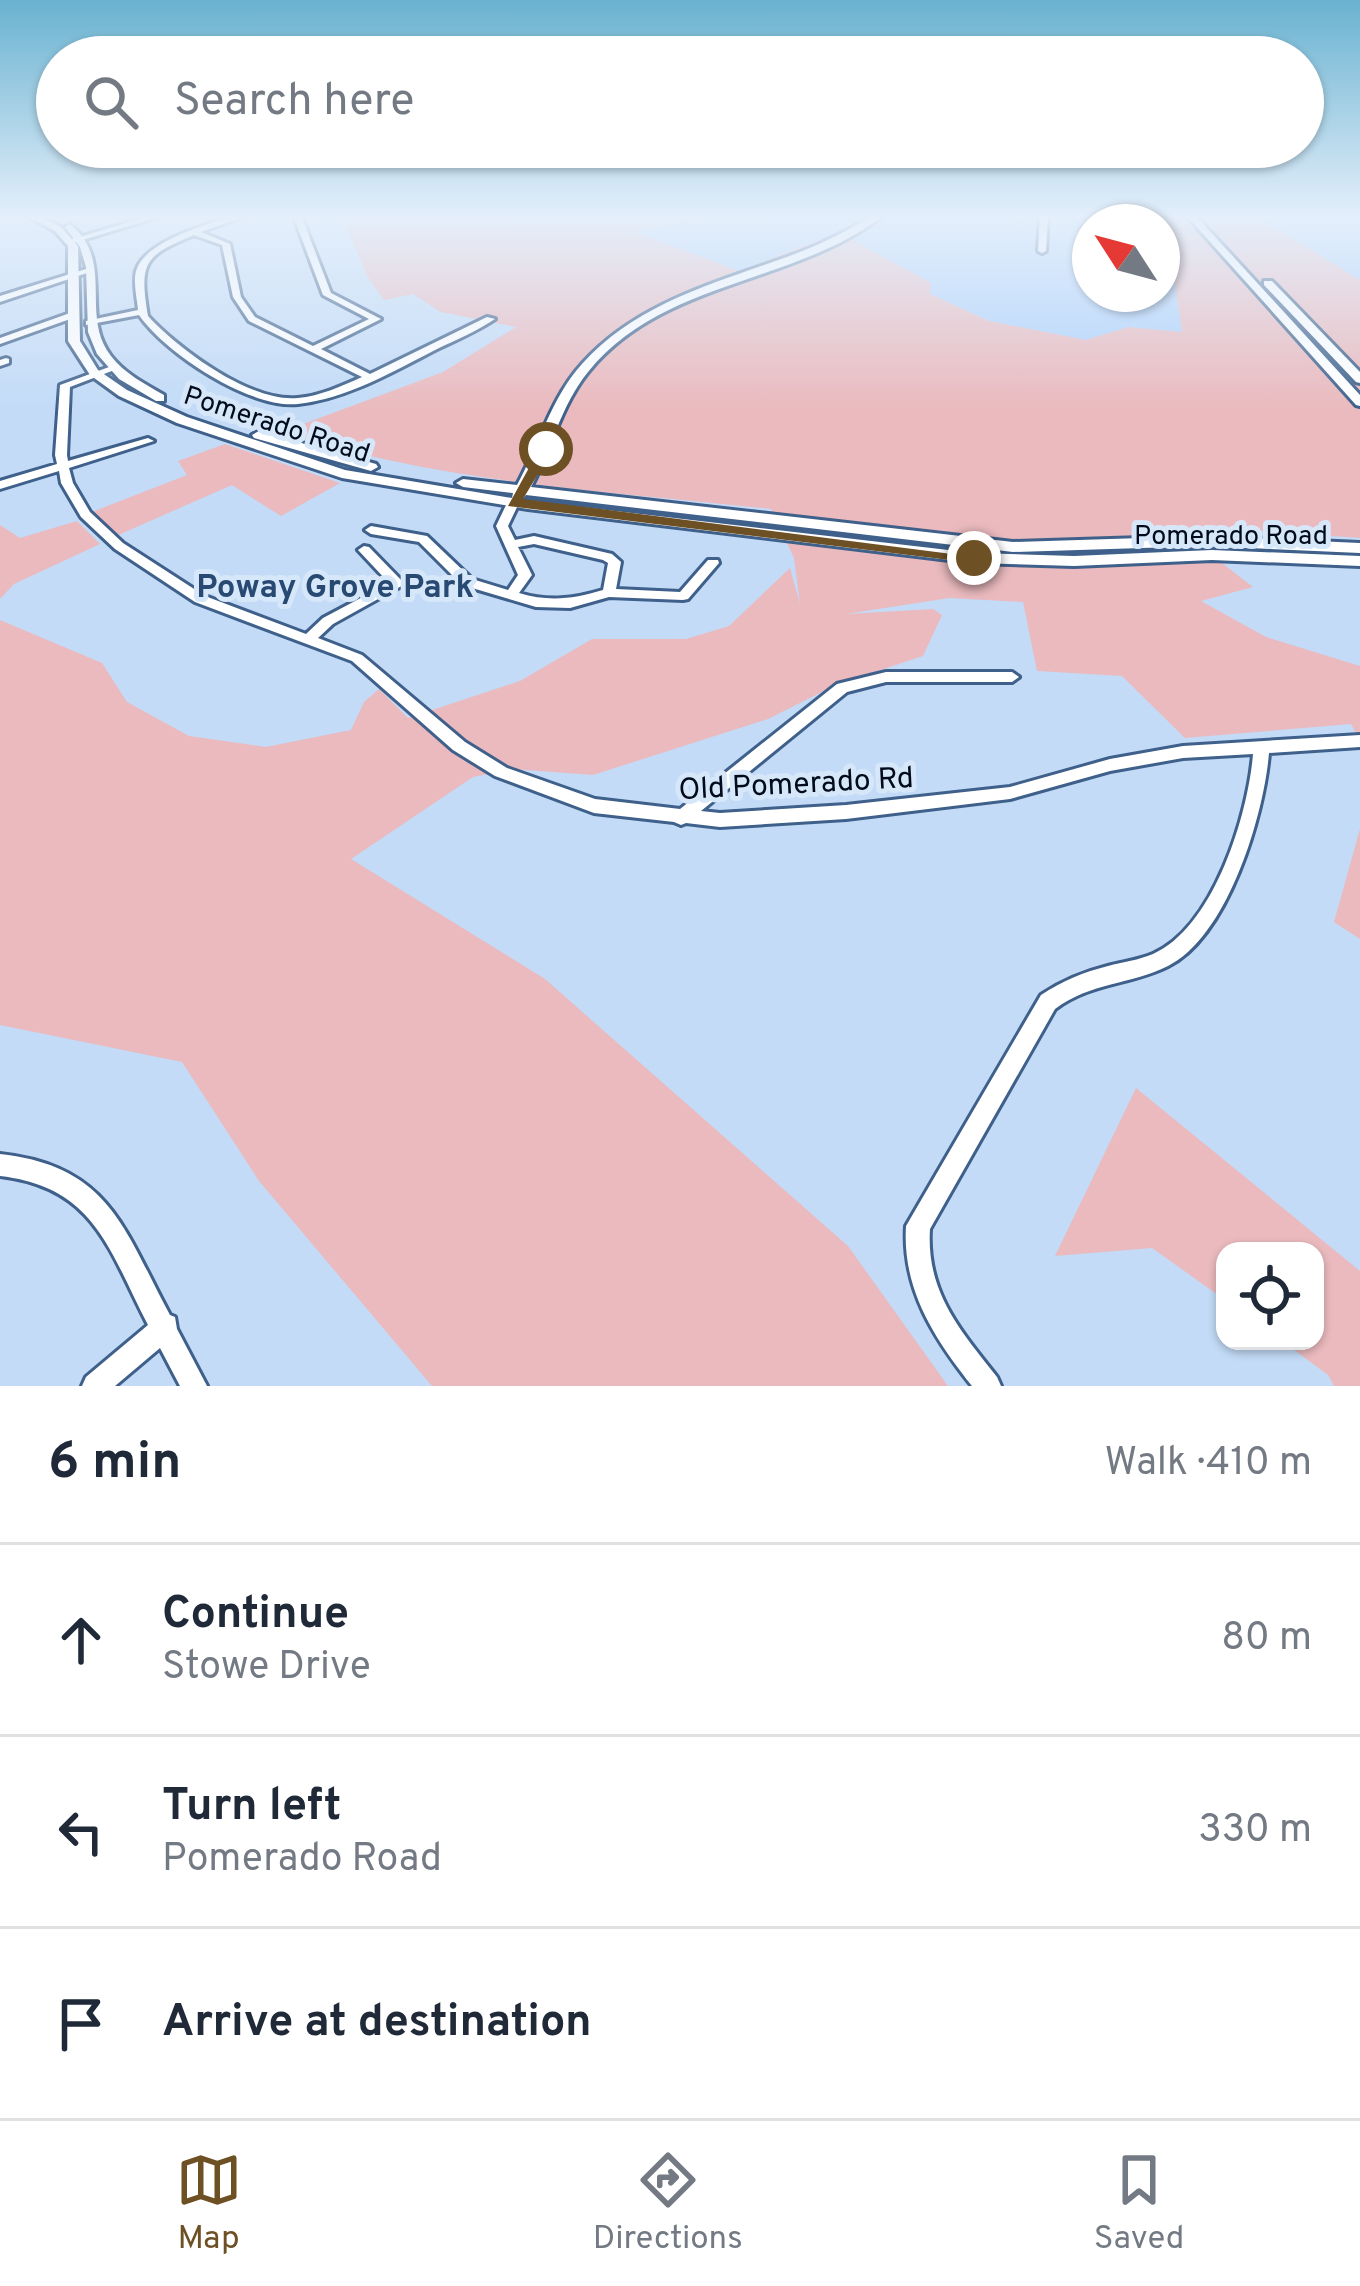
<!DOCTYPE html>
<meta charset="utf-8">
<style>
:root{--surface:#fff;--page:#f6f6f7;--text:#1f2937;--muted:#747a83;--line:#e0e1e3;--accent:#6e5025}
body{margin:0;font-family:Overpass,sans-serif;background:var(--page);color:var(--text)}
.controls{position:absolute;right:36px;bottom:36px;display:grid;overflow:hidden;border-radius:24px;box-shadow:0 3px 9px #0004}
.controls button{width:108px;height:108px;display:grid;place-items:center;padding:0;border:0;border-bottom:3px solid var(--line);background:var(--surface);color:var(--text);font:60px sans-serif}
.compass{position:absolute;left:1072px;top:204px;width:108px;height:108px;border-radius:50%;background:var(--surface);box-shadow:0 3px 9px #0004;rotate:306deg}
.stop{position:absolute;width:36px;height:36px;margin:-27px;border:9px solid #6e5025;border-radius:50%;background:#fff}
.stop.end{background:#6e5025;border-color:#fff;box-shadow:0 3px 12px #0008}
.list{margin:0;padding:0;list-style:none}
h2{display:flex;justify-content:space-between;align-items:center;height:156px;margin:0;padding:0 48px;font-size:51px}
h2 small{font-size:39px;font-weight:400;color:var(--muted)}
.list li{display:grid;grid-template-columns:78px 1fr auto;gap:36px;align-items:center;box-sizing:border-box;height:192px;padding:0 48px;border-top:3px solid var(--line)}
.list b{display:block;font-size:45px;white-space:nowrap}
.list p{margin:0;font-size:39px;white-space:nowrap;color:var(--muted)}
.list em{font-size:39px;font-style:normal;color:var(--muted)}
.icon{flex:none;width:66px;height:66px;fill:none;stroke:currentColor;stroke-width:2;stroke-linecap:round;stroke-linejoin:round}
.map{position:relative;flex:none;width:1360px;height:1386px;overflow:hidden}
.search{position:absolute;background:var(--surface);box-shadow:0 3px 9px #0004;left:36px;right:36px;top:36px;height:132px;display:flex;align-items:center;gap:30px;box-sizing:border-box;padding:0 42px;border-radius:66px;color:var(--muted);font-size:45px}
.sheet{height:732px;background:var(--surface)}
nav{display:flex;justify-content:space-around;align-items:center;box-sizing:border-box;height:168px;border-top:3px solid var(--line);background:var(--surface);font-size:33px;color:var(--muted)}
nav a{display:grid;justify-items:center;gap:6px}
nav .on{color:var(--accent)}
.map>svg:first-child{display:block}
.built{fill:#aed1fb;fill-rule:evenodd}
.green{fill:#eababe}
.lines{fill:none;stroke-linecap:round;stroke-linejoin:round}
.minor-casing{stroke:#3e608a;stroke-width:6}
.major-casing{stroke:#3e608a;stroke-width:6}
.minor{fill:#fff;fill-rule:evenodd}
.major{fill:#fff;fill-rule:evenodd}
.route{fill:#6e5025}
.labels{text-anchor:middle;stroke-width:10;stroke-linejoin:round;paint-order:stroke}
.far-street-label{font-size:27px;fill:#020b1b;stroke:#d7e7fa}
.street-label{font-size:30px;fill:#020b1b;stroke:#d7e7fa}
.neighbourhood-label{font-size:33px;font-weight:bold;fill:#284a72;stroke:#d7e7fa}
</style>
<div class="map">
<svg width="1360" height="1386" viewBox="0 0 1360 1386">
<rect width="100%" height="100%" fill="#c3dbf7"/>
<!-- built -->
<g class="built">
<path d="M 723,215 L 1165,215 L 1183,333 L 1128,327 L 1086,340 L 990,321 L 930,294 L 838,232 L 739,271 L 632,232 ZM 1090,222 L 1162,222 L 1162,294 L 1090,294 Z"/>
<polygon points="1254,215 1360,215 1360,280"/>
</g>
<!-- green -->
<g class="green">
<path d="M 341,215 L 723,215 L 635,232 L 739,271 L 838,232 L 931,283 L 930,294 L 989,321 L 1086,340 L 1128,327 L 1182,332 L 1165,215 L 1254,215 L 1360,280 L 1360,538 L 1215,528 L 1222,563 L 1253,587 L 1201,601 L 1266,637 L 1360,666 L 1360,741 L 1351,724 L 1185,738 L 1122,676 L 1037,671 L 1023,602 L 949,598 L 846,614 L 933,609 L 942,615 L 923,656 L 838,684 L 768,719 L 593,775 L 513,769 L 473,777 L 351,859 L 545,979 L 848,1246 L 948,1386 L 432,1386 L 259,1181 L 182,1062 L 0,1025 L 0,620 L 102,663 L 127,702 L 189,736 L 266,747 L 351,730 L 364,702 L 379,689 L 408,718 L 520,681 L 592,639 L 686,639 L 729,626 L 790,568 L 800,604 L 794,558 L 771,509 C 607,491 440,483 282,432 L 443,372 L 516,327 L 441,312 L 413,294 L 384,300 L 367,276 Z"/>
<polygon points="225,444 340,483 281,516 232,485 116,536 92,512 187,475 178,461"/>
<polygon points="77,521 100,544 14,584 0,599 0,525 20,538"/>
<polygon points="1360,829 1360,939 1334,922"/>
<polygon points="1136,1088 1360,1271 1360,1386 1334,1386 1328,1375 1282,1341 1315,1341 1315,1251 1225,1251 1225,1300 1152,1248 1055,1256"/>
</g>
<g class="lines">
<defs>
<g id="minor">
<polygon points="153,215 165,215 73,243 66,241"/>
<path d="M 237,215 L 248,215 L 201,232 L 230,244 L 241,297 L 255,317 L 313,346 L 369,319 L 323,295 L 293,215 L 301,215 L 331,293 L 381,319 L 321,349 L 370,374 L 487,317 L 495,319 C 477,331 456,340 437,349 C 394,371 346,399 298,404 C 250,409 165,353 139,315 L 86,325 L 86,321 L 138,310 C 137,298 133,283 136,271 C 145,240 210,224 237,215 ZM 194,235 L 222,245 L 233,297 L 249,321 L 362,377 C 342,386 320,396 298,398 C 251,403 178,349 148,316 C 139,262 144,256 194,235 Z"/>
<polygon points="1040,215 1048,215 1046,251 1042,253 1038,251"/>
<polygon points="86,269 93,271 0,302 0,296"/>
<polygon points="70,313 75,316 73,318 0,344 0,338"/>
<polygon points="6,358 9,359 9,363 0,366 0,360"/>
<path d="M 109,367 L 117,369 L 70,387 L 67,455 L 68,461 L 148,438 L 154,441 L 69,468 L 73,483 L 90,512 L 123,543 L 205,596 L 306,634 L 323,618 L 389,583 L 358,550 L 364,546 L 369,547 L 405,584 L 333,624 L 318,638 L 362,655 L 465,742 L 507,768 L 595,799 L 680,809 L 837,684 L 886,672 L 1012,672 L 1019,677 L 1012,682 L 886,682 L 847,692 L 701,811 L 720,813 L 846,805 L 1010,787 L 1110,759 L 1183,746 L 1360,735 L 1360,747 L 1269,753 C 1264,815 1228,936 1168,966 C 1130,985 1091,982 1055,1009 L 930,1229 C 926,1292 960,1330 997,1377 L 1001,1386 L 972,1386 C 934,1338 902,1289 906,1226 L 1041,995 C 1062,981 1084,972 1108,966 C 1123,962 1139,960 1153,954 C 1214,927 1248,815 1253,754 L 1183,758 L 1110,771 L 1010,799 L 846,819 L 720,827 L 686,823 L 681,825 L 674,822 L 594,813 L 495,776 L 453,750 L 352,661 L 195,602 L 115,549 L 81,517 L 61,483 L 59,471 L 0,489 L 0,481 L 57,464 L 55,455 L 60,385 Z"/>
<path d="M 513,499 L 519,503 L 508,526 L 515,540 L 534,536 L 612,554 L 621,562 L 616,589 L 680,592 L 708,560 L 718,560 L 719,563 L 688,599 L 683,600 L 609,597 L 570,608 L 536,607 L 462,585 L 419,542 L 371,534 L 365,530 L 371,526 L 427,536 L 472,579 L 508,590 L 518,575 L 496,526 L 507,503 ZM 534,544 L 603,560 L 608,563 L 603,590 C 573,599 549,602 519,593 L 532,575 L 518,547 Z"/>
<path d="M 0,1154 C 110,1166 124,1230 170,1315 L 175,1317 L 177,1329 L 207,1386 L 180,1386 L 160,1348 L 115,1386 L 82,1386 L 86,1377 L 148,1325 C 109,1250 95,1187 0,1176 Z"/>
</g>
<g id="major">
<path d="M 26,215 L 37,215 L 61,227 L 78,246 L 80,341 L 98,370 L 127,390 L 187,417 L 345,470 L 512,498 L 513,493 L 463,487 L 456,483 L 463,479 L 517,485 C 539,445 551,398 582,364 C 639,300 724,281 800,252 C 826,242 850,229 874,215 L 884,215 C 795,285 663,279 588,372 C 561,405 551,450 531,487 L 1013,542 L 1205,536 L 1360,543 L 1360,553 L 1205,546 L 1013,552 L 526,495 L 521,500 L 974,553 L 1074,556 L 1212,550 L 1360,556 L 1360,566 L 1212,560 L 1074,566 L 974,563 L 528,509 L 342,478 L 177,423 L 119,396 L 90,375 L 68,341 L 68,246 L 55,231 Z"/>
<polygon points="1186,215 1195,215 1360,395 1360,406 1356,405"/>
<path d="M 70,224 C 116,261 79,315 111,356 C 125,374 145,384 164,395 L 164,401 L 156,401 L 119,379 L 97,354 L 88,332 L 86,267 L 80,247 L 65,227 Z"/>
<polygon points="1264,281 1272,281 1360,372 1360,383 1356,382 1264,285"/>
<polygon points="259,431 376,464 378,467 371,471 254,438 252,435"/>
</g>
</defs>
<!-- minor casing -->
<use href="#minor" class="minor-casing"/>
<!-- major casing -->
<use href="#major" class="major-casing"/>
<!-- minor -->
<use href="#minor" class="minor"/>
<!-- major -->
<use href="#major" class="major"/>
</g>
<!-- sky -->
<linearGradient id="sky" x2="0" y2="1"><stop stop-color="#69b2d0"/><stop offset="0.53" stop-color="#e4effb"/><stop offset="1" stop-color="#e4effb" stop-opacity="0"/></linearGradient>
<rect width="1360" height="409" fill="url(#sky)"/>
<!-- route -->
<polygon class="route" points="541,446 553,449 523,499 983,558 974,563 508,506"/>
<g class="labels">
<!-- far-street labels -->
<g class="far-street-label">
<text transform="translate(277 424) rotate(18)" y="9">Pomerado Road</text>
<text x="1231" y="544">Pomerado Road</text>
</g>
<!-- street labels -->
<g class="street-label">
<text transform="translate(796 783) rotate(-3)" y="10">Old Pomerado Rd</text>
</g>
<!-- neighbourhood labels -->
<g class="neighbourhood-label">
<text x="335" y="597">Poway Grove Park</text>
</g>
</g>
</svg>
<div class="controls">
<button><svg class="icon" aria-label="locate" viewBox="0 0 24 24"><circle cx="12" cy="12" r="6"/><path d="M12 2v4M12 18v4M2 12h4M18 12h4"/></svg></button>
</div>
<svg class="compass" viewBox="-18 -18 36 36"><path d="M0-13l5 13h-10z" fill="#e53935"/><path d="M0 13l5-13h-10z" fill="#747a83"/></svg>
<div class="stop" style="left:546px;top:449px"></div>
<div class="stop end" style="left:974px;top:558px"></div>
<div class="search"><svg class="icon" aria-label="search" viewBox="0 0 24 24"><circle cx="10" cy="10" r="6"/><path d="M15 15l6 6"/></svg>Search here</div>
</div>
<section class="sheet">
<h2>6 min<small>Walk · 410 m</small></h2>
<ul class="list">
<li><svg class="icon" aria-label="ahead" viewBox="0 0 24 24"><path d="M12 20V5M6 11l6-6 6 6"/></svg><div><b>Continue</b><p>Stowe Drive</p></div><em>80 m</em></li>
<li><svg class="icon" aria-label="left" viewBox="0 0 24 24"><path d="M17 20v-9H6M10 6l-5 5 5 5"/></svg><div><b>Turn left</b><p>Pomerado Road</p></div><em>330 m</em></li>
<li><svg class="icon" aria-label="arrive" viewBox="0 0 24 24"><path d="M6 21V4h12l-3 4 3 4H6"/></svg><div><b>Arrive at destination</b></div></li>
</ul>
</section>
<nav>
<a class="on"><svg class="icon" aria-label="map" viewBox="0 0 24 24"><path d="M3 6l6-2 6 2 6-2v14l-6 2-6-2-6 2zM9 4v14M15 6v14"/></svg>Map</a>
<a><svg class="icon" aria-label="directions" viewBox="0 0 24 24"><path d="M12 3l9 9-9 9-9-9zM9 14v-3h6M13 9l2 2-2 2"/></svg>Directions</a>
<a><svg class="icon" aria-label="saved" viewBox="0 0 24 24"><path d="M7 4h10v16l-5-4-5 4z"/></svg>Saved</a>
</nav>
